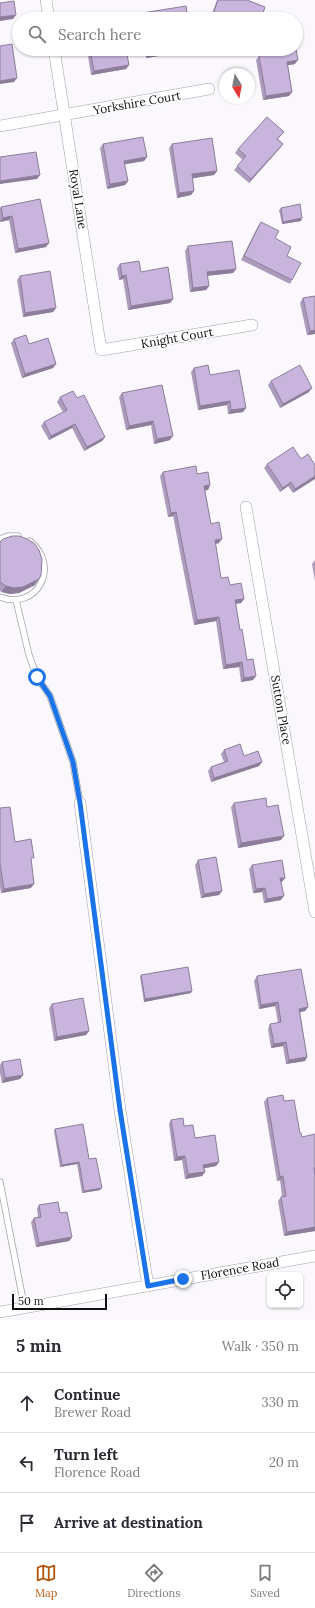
<!DOCTYPE html>
<meta charset="utf-8">
<style>
:root{--surface:#fff;--page:#f7f7f7;--text:#2b2b33;--muted:#7c7c81;--line:#e1e1e2;--accent:#b45309}
body{margin:0;font-family:Lora,serif;background:var(--page);color:var(--text)}
.controls{position:absolute;right:12px;bottom:12px;display:grid;overflow:hidden;border-radius:6px;box-shadow:0 1px 3px #0004}
.controls button{width:36px;height:36px;display:grid;place-items:center;padding:0;border:0;border-bottom:1px solid var(--line);background:var(--surface);color:var(--text);font:20px sans-serif}
.compass{position:absolute;left:219px;top:68px;width:36px;height:36px;border-radius:50%;background:var(--surface);box-shadow:0 1px 3px #0004;rotate:170deg}
.scale{position:absolute;left:12px;bottom:10px;width:95px;box-sizing:border-box;padding-left:4px;border:2px solid #111011;border-top:0;font-size:11px;line-height:14px;white-space:nowrap;color:#111011;-webkit-text-stroke:3px #fff;paint-order:stroke}
.stop{position:absolute;width:12px;height:12px;margin:-9px;border:3px solid #1a73e8;border-radius:50%;background:#fff}
.stop.end{background:#1a73e8;border-color:#fff;box-shadow:0 1px 4px #0008}
.list{margin:0;padding:0;list-style:none}
h2{display:flex;justify-content:space-between;align-items:center;height:52px;margin:0;padding:0 16px;font-size:17px}
h2 small{font-size:13px;font-weight:400;color:var(--muted)}
.list li{display:grid;grid-template-columns:26px 1fr auto;gap:12px;align-items:center;box-sizing:border-box;height:60px;padding:0 16px;border-top:1px solid var(--line)}
.list b{display:block;font-size:15px;white-space:nowrap}
.list p{margin:0;font-size:13px;white-space:nowrap;color:var(--muted)}
.list em{font-size:13px;font-style:normal;color:var(--muted)}
.icon{flex:none;width:22px;height:22px;fill:none;stroke:currentColor;stroke-width:2;stroke-linecap:round;stroke-linejoin:round}
.map{position:relative;flex:none;width:315px;height:1320px;overflow:hidden}
.search{position:absolute;background:var(--surface);box-shadow:0 1px 3px #0004;left:12px;right:12px;top:12px;height:44px;display:flex;align-items:center;gap:10px;box-sizing:border-box;padding:0 14px;border-radius:22px;color:var(--muted);font-size:15px}
.sheet{height:232px;background:var(--surface)}
nav{display:flex;justify-content:space-around;align-items:center;box-sizing:border-box;height:56px;border-top:1px solid var(--line);background:var(--surface);font-size:11px;color:var(--muted)}
nav a{display:grid;justify-items:center;gap:2px}
nav .on{color:var(--accent)}
.map>svg:first-child{display:block}
.lines{fill:none;stroke-linecap:round;stroke-linejoin:round}
.lane-casing{stroke:#a3a1a5;stroke-width:7}
.street-casing{stroke:#a3a1a5;stroke-width:12}
.lane{stroke:#fff;stroke-width:5.5}
.street{stroke:#fff;stroke-width:11}
.wall{fill:#ac9bbd}
.shaded-wall{fill:#8c7e9a}
.building{fill:#c8b4dc;stroke:#8c7e9a}
.route{stroke:#1a73e8;stroke-width:5}
.labels{text-anchor:middle;stroke-width:3;stroke-linejoin:round;paint-order:stroke}
.street-label{font-size:12px;fill:#111011;stroke:#fff}
</style>
<div class="map">
<svg width="315" height="1320" viewBox="0 0 315 1320">
<rect width="100%" height="100%" fill="#faf8fc"/>
<g class="lines">
<defs>
<g id="lane">
<polyline points="0,539 8,536 18,536"/>
<path d="M 0,597 C 37,611 61,567 30,541"/>
<polyline points="16,600 29,655 37,677 50,696 73,762 80,803"/>
<polyline points="0,1182 22,1295 20,1308"/>
</g>
<g id="street">
<polyline points="46,0 49,19"/>
<polyline points="54,49 101,350 252,325"/>
<polyline points="0,126 209,89"/>
<polyline points="246,507 315,912"/>
<polyline points="80,803 120,1110 148,1286"/>
<polyline points="0,1312 315,1256"/>
</g>
</defs>
<!-- lane casing -->
<use href="#lane" class="lane-casing"/>
<!-- street casing -->
<use href="#street" class="street-casing"/>
<!-- lane -->
<use href="#lane" class="lane"/>
<!-- street -->
<use href="#street" class="street"/>
</g>
<!-- wall -->
<g class="wall">
<polygon points="217,0 247,0 261,19 210,19"/>
<polygon points="142,13 188,19 140,19 139,17"/>
<polygon points="87,49 126,49 129,65 126,69 91,75"/>
<polygon points="145,49 168,49 165,55 146,58"/>
<polygon points="273,49 296,49 295,64 288,65 292,92 289,96 263,100 256,60 259,56 274,54"/>
<polygon points="284,132 278,139 283,144 280,148 249,183 234,170 243,160 235,153 238,149"/>
<polygon points="103,144 147,157 144,161 125,164 125,185 107,189 100,148"/>
<polygon points="172,144 217,171 214,175 192,178 194,191 191,195 177,198 169,148"/>
<polygon points="1,207 46,247 15,253 9,220 0,222 0,208"/>
<polygon points="281,208 301,221 282,224 279,210"/>
<polygon points="261,222 287,256 292,280 290,284 241,260 258,226"/>
<polygon points="188,246 236,269 233,273 207,276 209,286 206,290 190,292 185,251"/>
<polygon points="120,264 173,299 170,303 128,310 123,279 119,280 117,268"/>
<polygon points="20,276 56,308 53,312 23,317 17,280"/>
<polygon points="315,296 315,334 307,335 300,303 303,298"/>
<polygon points="14,339 29,344 56,364 53,368 22,378 11,343"/>
<polygon points="194,368 210,375 246,408 243,412 228,414 227,405 198,410 191,372"/>
<polygon points="271,381 309,392 280,408 268,385"/>
<polygon points="162,385 170,440 154,444 151,425 126,430 119,397 122,393"/>
<polygon points="60,397 77,398 105,437 102,441 84,451 72,428 49,440 41,426 44,422 63,412 57,402"/>
<polygon points="267,464 315,465 293,493 288,486 280,492 264,468"/>
<polygon points="163,472 197,474 210,485 208,490 205,490 211,524 219,543 215,544 221,578 230,585 244,599 241,603 236,604 240,630 247,660 253,680 241,682 239,667 223,669 216,621 194,625 173,516 168,517 160,476"/>
<polygon points="0,542 35,585 19,593 10,594 0,591"/>
<polygon points="315,560 315,581 312,564"/>
<polygon points="224,750 262,762 259,766 211,782 208,771 211,767 224,762 221,754"/>
<polygon points="234,803 267,807 281,840 238,848 231,807"/>
<polygon points="0,808 15,842 31,888 1,893 0,887"/>
<polygon points="198,860 222,891 219,895 201,898 195,865"/>
<polygon points="252,865 282,882 281,882 281,900 264,903 262,892 253,893 249,869"/>
<polygon points="141,975 191,993 144,1002 140,977"/>
<polygon points="257,976 308,1007 305,1011 300,1012 307,1057 305,1061 286,1064 283,1046 271,1048 268,1029 270,1024 278,1023 275,1006 259,1009 254,981"/>
<polygon points="52,1004 89,1031 86,1035 54,1041 49,1008"/>
<polygon points="2,1062 23,1075 20,1079 2,1083 0,1073 0,1065"/>
<polygon points="267,1098 284,1101 302,1137 315,1168 315,1171 314,1172 315,1231 284,1236 278,1201 281,1197 282,1196 280,1180 277,1181 264,1102"/>
<polygon points="171,1120 184,1126 219,1162 216,1166 204,1168 205,1172 202,1176 185,1179 182,1160 174,1161 169,1124"/>
<polygon points="55,1129 89,1159 100,1190 82,1193 77,1164 60,1167 54,1131"/>
<polygon points="39,1205 60,1213 72,1237 69,1241 36,1247 31,1222 34,1218 38,1217 37,1209"/>
</g>
<!-- shaded-wall -->
<g class="shaded-wall">
<polygon points="16,15 13,19 0,21 0,17"/>
<polygon points="168,51 165,55 146,58 149,54"/>
<polygon points="298,60 295,64 284,66 287,62"/>
<polygon points="129,65 126,69 91,75 94,71"/>
<polygon points="17,78 14,82 0,84 0,81"/>
<polygon points="292,92 289,96 263,100 266,96"/>
<polygon points="283,144 280,148 249,183 251,179"/>
<polygon points="147,157 144,161 121,165 124,161"/>
<polygon points="217,171 214,175 189,179 192,174"/>
<polygon points="40,175 37,179 0,184 0,181"/>
<polygon points="128,181 125,185 107,189 110,184"/>
<polygon points="194,191 191,195 177,198 179,193"/>
<polygon points="12,216 9,220 0,222 3,218"/>
<polygon points="302,218 301,221 282,224 283,222"/>
<polygon points="49,243 46,247 15,253 18,249"/>
<polygon points="236,269 233,273 204,276 207,272"/>
<polygon points="126,275 123,279 119,280 122,276"/>
<polygon points="209,286 206,290 190,292 193,288"/>
<polygon points="173,299 170,303 128,310 131,306"/>
<polygon points="56,308 53,312 23,317 25,313"/>
<polygon points="315,330 315,334 307,335 310,331"/>
<polygon points="56,364 53,368 22,378 25,374"/>
<polygon points="312,388 309,392 280,408 283,404"/>
<polygon points="230,401 227,405 198,410 200,406"/>
<polygon points="246,408 243,412 228,414 231,410"/>
<polygon points="153,421 151,425 126,430 129,426"/>
<polygon points="75,424 72,428 49,440 51,436"/>
<polygon points="173,436 170,440 154,444 157,439"/>
<polygon points="105,437 102,441 84,451 87,447"/>
<polygon points="315,476 315,479 293,493 295,489"/>
<polygon points="291,482 288,486 280,492 283,488"/>
<polygon points="210,485 208,490 201,491 204,486"/>
<polygon points="176,512 173,516 168,517 171,513"/>
<polygon points="222,539 219,543 212,545 215,540"/>
<polygon points="39,579 35,585 19,593 10,594 1,592 6,586"/>
<polygon points="244,599 241,603 232,604 235,600"/>
<polygon points="219,617 216,621 194,625 197,620"/>
<polygon points="242,662 239,667 223,669 226,665"/>
<polygon points="256,676 253,680 241,682 244,678"/>
<polygon points="262,762 259,766 211,782 214,778"/>
<polygon points="284,836 281,840 238,848 241,843"/>
<polygon points="280,878 285,878 282,882 278,883"/>
<polygon points="34,884 31,888 1,893 4,889"/>
<polygon points="265,888 262,892 253,893 256,889"/>
<polygon points="222,891 219,895 201,898 204,894"/>
<polygon points="284,896 281,900 264,903 267,899"/>
<polygon points="192,991 191,993 144,1002 145,999"/>
<polygon points="278,1002 275,1006 259,1009 261,1005"/>
<polygon points="308,1007 305,1011 296,1013 299,1009"/>
<polygon points="89,1031 86,1035 54,1041 57,1037"/>
<polygon points="286,1042 283,1046 271,1048 274,1044"/>
<polygon points="307,1057 305,1061 286,1064 289,1060"/>
<polygon points="23,1075 20,1079 2,1083 5,1078"/>
<polygon points="185,1156 182,1160 174,1161 177,1157"/>
<polygon points="79,1162 77,1164 60,1167 62,1165"/>
<polygon points="219,1162 216,1166 201,1169 203,1165"/>
<polygon points="205,1172 202,1176 185,1179 188,1174"/>
<polygon points="283,1176 280,1180 277,1181 280,1177"/>
<polygon points="102,1188 100,1190 82,1193 84,1191"/>
<polygon points="315,1227 315,1231 284,1236 287,1232"/>
<polygon points="72,1237 69,1241 36,1247 39,1243"/>
</g>
<!-- building -->
<g class="building">
<polygon points="218,0 247,0 265,7 261,19 217,19 212,17"/>
<polygon points="14,1 16,15 0,17 0,3"/>
<polygon points="186,6 188,19 143,19 142,13"/>
<polygon points="107,15 107,19 85,19"/>
<polygon points="12,44 17,78 0,81 0,46"/>
<polygon points="90,49 126,49 129,65 94,71"/>
<polygon points="148,49 168,49 168,51 149,54"/>
<polygon points="277,49 296,49 298,60 287,62 292,92 266,96 259,56 277,53"/>
<polygon points="267,117 284,132 277,139 283,144 251,179 237,166 246,156 238,149"/>
<polygon points="143,137 147,157 124,161 128,181 110,184 103,144"/>
<polygon points="212,138 217,171 192,174 194,191 179,193 172,144"/>
<polygon points="36,152 40,175 0,181 0,157"/>
<polygon points="40,199 49,243 18,249 12,216 3,218 1,207"/>
<polygon points="300,204 302,218 283,222 281,208"/>
<polygon points="261,222 279,231 275,238 291,247 287,256 301,263 292,280 244,256"/>
<polygon points="232,241 236,269 207,272 209,286 193,288 188,246"/>
<polygon points="139,261 141,272 168,267 173,299 131,306 126,275 122,276 120,264"/>
<polygon points="50,271 56,308 25,313 20,276"/>
<polygon points="315,296 315,330 310,331 303,298"/>
<polygon points="26,335 29,344 48,338 56,364 25,374 14,339"/>
<polygon points="208,365 210,375 239,370 246,408 231,410 230,401 200,406 194,368"/>
<polygon points="300,365 312,388 283,404 271,381"/>
<polygon points="162,385 173,436 157,439 153,421 129,426 122,393"/>
<polygon points="73,391 77,398 84,395 105,437 87,447 75,424 51,436 44,422 67,410 60,397"/>
<polygon points="293,447 301,459 308,454 315,465 315,476 295,489 291,482 283,488 267,464"/>
<polygon points="196,466 197,474 208,472 210,485 204,486 211,524 219,522 222,539 215,540 221,578 228,577 230,585 241,583 244,599 235,600 240,630 242,629 247,660 253,659 256,676 244,678 242,662 226,665 219,617 197,620 176,512 171,513 163,472"/>
<polygon points="12,536 19,536 27,539 34,543 39,550 42,559 41,575 39,579 23,587 14,588 6,586 0,582 0,542 3,539"/>
<polygon points="240,744 244,756 258,751 262,762 214,778 211,767 228,761 224,750"/>
<polygon points="266,798 267,807 278,805 284,836 241,843 234,803"/>
<polygon points="10,807 15,842 31,839 34,858 31,858 34,884 4,889 0,864 0,808"/>
<polygon points="216,857 222,891 204,894 198,860"/>
<polygon points="282,860 285,878 280,878 284,896 267,899 265,888 256,889 252,865"/>
<polygon points="188,967 192,991 145,999 141,975"/>
<polygon points="301,969 308,1007 299,1009 307,1057 289,1060 286,1042 274,1044 270,1024 281,1022 278,1002 261,1005 257,976"/>
<polygon points="83,998 89,1031 57,1037 52,1004"/>
<polygon points="20,1059 23,1075 5,1078 2,1062"/>
<polygon points="283,1095 284,1101 294,1100 300,1133 301,1133 302,1137 315,1134 315,1168 314,1168 315,1176 315,1227 287,1232 281,1197 286,1196 283,1176 280,1177 267,1098"/>
<polygon points="183,1118 184,1126 193,1125 195,1138 215,1135 219,1162 203,1165 205,1172 188,1174 185,1156 177,1157 171,1120"/>
<polygon points="83,1124 89,1159 96,1158 102,1188 84,1191 79,1162 62,1165 55,1129"/>
<polygon points="58,1202 60,1213 67,1212 72,1237 39,1243 34,1218 41,1217 39,1205"/>
</g>
<g class="lines">
<!-- route -->
<polyline class="route" points="37,677 50,696 73,762 80,803 120,1110 148,1286 183,1279"/>
</g>
<g class="labels">
<!-- street labels -->
<g class="street-label">
<text transform="translate(137 103) rotate(-10)" y="4">Yorkshire Court</text>
<text transform="translate(78 199) rotate(81)" y="4">Royal Lane</text>
<text transform="translate(177 338) rotate(-10)" y="4">Knight Court</text>
<text transform="translate(281 710) rotate(80)" y="4">Sutton Place</text>
<text transform="translate(240 1269) rotate(-10)" y="4">Florence Road</text>
</g>
</g>
</svg>
<div class="controls">
<button><svg class="icon" aria-label="locate" viewBox="0 0 24 24"><circle cx="12" cy="12" r="6"/><path d="M12 2v4M12 18v4M2 12h4M18 12h4"/></svg></button>
</div>
<svg class="compass" viewBox="-18 -18 36 36"><path d="M0-13l5 13h-10z" fill="#e53935"/><path d="M0 13l5-13h-10z" fill="#7c7c81"/></svg>
<div class="scale">50 m</div>
<div class="stop" style="left:37px;top:677px"></div>
<div class="stop end" style="left:183px;top:1279px"></div>
<div class="search"><svg class="icon" aria-label="search" viewBox="0 0 24 24"><circle cx="10" cy="10" r="6"/><path d="M15 15l6 6"/></svg>Search here</div>
</div>
<section class="sheet">
<h2>5 min<small>Walk · 350 m</small></h2>
<ul class="list">
<li><svg class="icon" aria-label="ahead" viewBox="0 0 24 24"><path d="M12 20V5M6 11l6-6 6 6"/></svg><div><b>Continue</b><p>Brewer Road</p></div><em>330 m</em></li>
<li><svg class="icon" aria-label="left" viewBox="0 0 24 24"><path d="M17 20v-9H6M10 6l-5 5 5 5"/></svg><div><b>Turn left</b><p>Florence Road</p></div><em>20 m</em></li>
<li><svg class="icon" aria-label="arrive" viewBox="0 0 24 24"><path d="M6 21V4h12l-3 4 3 4H6"/></svg><div><b>Arrive at destination</b></div></li>
</ul>
</section>
<nav>
<a class="on"><svg class="icon" aria-label="map" viewBox="0 0 24 24"><path d="M3 6l6-2 6 2 6-2v14l-6 2-6-2-6 2zM9 4v14M15 6v14"/></svg>Map</a>
<a><svg class="icon" aria-label="directions" viewBox="0 0 24 24"><path d="M12 3l9 9-9 9-9-9zM9 14v-3h6M13 9l2 2-2 2"/></svg>Directions</a>
<a><svg class="icon" aria-label="saved" viewBox="0 0 24 24"><path d="M7 4h10v16l-5-4-5 4z"/></svg>Saved</a>
</nav>
